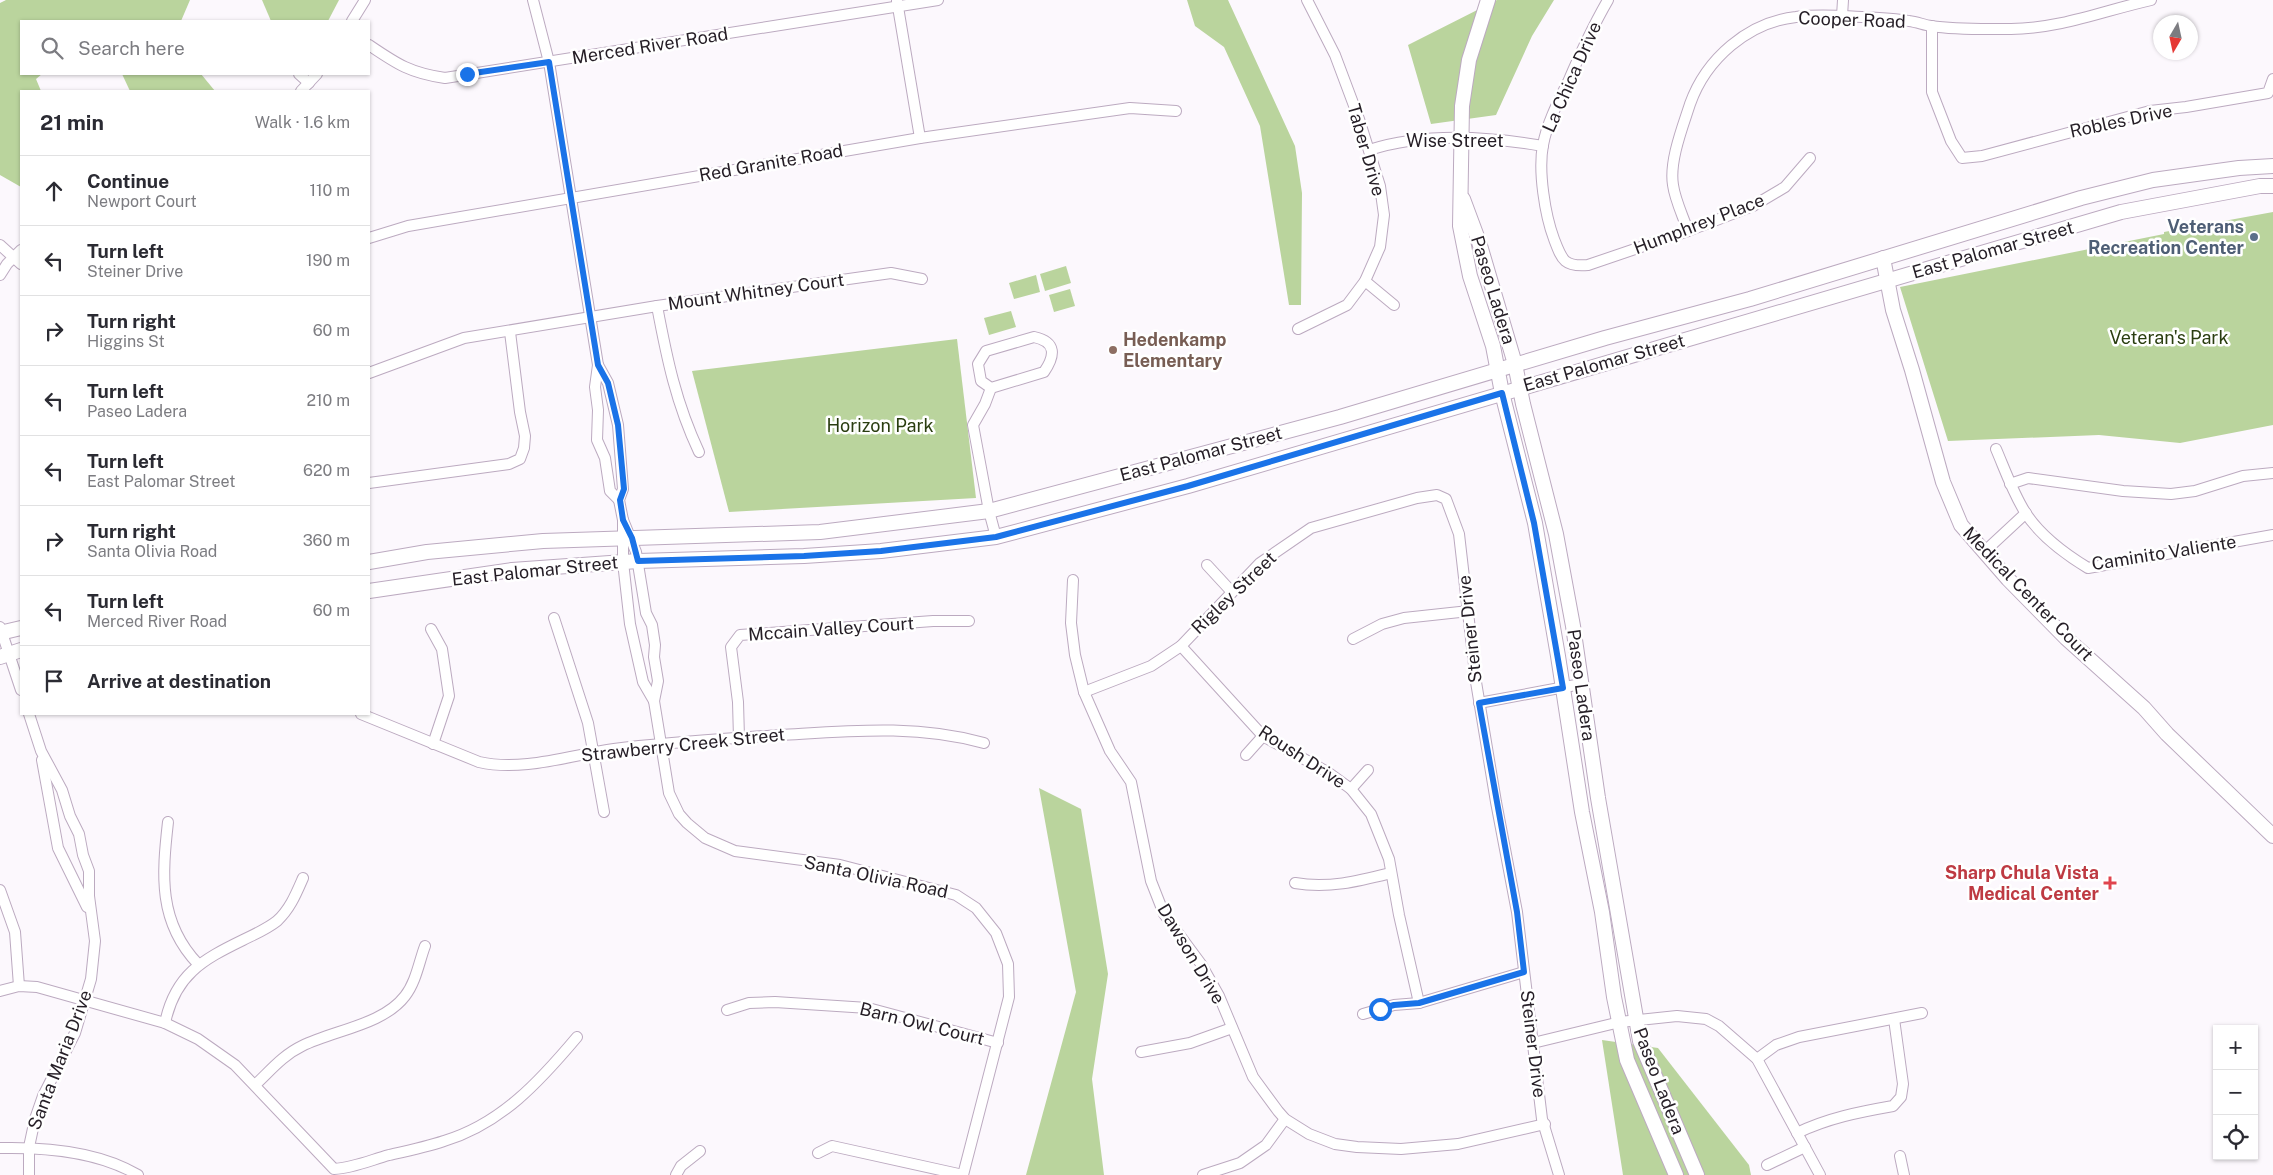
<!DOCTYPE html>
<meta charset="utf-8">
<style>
:root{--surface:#fff;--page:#f2f2f3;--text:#2b2b33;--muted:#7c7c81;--line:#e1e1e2}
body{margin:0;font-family:"Public Sans",sans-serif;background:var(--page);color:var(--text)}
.controls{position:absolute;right:15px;bottom:15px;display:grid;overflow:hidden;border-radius:0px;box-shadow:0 1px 4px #0004}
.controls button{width:45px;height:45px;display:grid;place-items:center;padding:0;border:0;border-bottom:1px solid var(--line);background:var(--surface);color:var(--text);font:25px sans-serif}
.compass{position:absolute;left:2153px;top:15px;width:45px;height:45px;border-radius:50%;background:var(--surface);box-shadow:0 1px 4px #0004;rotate:189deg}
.stop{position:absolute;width:15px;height:15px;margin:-11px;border:4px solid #1a73e8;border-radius:50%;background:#fff}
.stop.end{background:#1a73e8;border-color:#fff;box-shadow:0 1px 5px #0008}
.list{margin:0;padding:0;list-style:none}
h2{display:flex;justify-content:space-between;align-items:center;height:65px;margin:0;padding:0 20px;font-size:21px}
h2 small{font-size:16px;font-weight:400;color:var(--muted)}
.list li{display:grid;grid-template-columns:32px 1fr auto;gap:15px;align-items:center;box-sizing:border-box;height:70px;padding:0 20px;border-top:1px solid var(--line)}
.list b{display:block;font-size:19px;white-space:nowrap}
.list p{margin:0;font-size:16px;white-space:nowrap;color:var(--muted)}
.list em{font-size:16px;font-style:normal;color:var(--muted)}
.icon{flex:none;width:28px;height:28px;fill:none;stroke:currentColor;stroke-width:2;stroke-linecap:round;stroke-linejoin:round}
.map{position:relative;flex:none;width:2273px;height:1175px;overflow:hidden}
.search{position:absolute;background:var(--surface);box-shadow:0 1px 4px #0004;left:20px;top:20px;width:350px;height:55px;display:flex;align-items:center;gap:12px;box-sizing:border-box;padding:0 18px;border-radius:0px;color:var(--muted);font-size:19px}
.panel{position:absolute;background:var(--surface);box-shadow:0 1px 4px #0004;left:20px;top:90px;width:350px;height:625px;border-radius:0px}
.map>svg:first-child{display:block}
.green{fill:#bad49d}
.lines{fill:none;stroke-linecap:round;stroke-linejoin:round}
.street-casing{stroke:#bcaac0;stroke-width:12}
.secondary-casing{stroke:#bcaac0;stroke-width:16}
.street{stroke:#fff;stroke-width:10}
.secondary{stroke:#fff;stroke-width:14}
.route{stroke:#1a73e8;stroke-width:6}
.service-dot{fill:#5c6f8a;stroke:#fff;stroke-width:2}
.education-dot{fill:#8d6e63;stroke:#fff;stroke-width:2}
.health-dot{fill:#e0444e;stroke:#fff;stroke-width:2}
.labels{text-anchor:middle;stroke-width:5;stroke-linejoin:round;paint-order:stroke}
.street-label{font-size:18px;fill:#251e26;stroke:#fff}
.service-label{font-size:18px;font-weight:bold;fill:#4e5e75;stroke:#fff;text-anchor:end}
.park-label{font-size:18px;fill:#2a3d10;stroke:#fff}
.education-label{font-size:18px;font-weight:bold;fill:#785e54;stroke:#fff;text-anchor:start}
.health-label{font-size:18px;font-weight:bold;fill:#be3a42;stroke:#fff;text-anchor:end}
</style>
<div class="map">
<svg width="2273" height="1175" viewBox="0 0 2273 1175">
<rect width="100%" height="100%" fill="#fcf8fd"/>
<!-- green -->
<g class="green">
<polygon points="6,0 190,0 181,21 21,21 21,74 42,74 36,79 41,91 21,91 21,187 0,175 0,3"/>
<polygon points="262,0 339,0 328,21 271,21"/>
<polygon points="1187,0 1228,0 1295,146 1302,193 1301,305 1289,305 1260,126 1224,47 1195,26"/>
<polygon points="1497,0 1554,0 1532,36 1496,115 1431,124 1408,45"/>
<polygon points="122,74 201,74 215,91 130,91"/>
<polygon points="2273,212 2273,425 2180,443 2099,435 1948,441 1900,287 2164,234 2164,232"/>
<polygon points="1066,266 1071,283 1045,291 1040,274"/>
<polygon points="1036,275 1040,292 1014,299 1009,283"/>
<polygon points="1070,289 1075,306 1054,312 1049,295"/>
<polygon points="1011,311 1016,327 989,335 984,318"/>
<polygon points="957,339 976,498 729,512 692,371"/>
<polygon points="1039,788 1081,809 1108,974 1092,1079 1104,1175 1026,1175 1076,992"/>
<polygon points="1602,1040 1658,1048 1749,1165 1751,1175 1623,1175"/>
</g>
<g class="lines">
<defs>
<g id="street">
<polyline points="533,0 549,62 598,365 595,387 598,410 597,440 605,458 610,491 619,500"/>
<path d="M 1608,0 C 1593,26 1580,54 1568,82 C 1558,102 1547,123 1543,145 C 1538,171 1545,215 1554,239 C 1562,260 1564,267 1588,265 L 1688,231 L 1753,206 L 1785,187 L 1810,158"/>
<polyline points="897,1 920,138"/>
<polyline points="1842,16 1843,0"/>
<polyline points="352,21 365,0"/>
<polyline points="1932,26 1932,92 1951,141 1962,158 1982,156 2150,111 2186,107 2268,93 2273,79"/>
<path d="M 369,45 C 397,64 410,73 445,78 L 938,0"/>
<polyline points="299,74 309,83"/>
<polyline points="301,91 317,74"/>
<path d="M 1369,150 C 1424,132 1486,136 1543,146"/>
<path d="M 1688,231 C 1683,216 1675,200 1673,185 C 1669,161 1683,126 1690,104 C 1706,59 1748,22 1796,17 C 1818,14 1841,16 1864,17 C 1879,18 1895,18 1909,21 C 1917,22 1924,25 1931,26 C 1957,30 1985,29 2011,29 C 2063,28 2102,11 2151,0"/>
<polyline points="369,238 408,226 920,138 1130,108 1176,111"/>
<polyline points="0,245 21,264"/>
<polyline points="0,275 7,264 21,250"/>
<polyline points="1365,281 1394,305"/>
<path d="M 657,306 C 667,359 676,403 699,452"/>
<polyline points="1298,329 1347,305 1365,281 1380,247 1384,215 1380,186 1359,119 1335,55 1307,0"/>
<path d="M 1034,337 C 1057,342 1055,356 1044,372 L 991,388 L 981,381 L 978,364 L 986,351 Z"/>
<polyline points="598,365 608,383 618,425 623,489 619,500 623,520 623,562 630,624 643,682 654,701"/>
<polyline points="369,373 464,338 657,306 891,273 922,279"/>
<polyline points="991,388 985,404 973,425 989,511 996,537"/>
<path d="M 1996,449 C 2005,470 2013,493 2025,512 C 2040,536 2065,554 2088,568 L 2273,535"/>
<polyline points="369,483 509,464 520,459 524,448 525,436 520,412 510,332"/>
<polyline points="2010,484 2028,478 2123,491 2171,494 2195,491 2243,476 2273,473"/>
<polyline points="623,520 636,552 646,613 652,625 655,645 654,657 658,681 654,701 669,793 679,814 687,823 705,838 735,851 840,865 956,895 976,908 996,933 1008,964 1009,997 963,1175"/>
<polyline points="1984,552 2026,513"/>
<polyline points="1207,565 1231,591"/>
<polyline points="1073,580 1071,623 1075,655 1084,692 1110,751 1131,782 1151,881 1164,914 1201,964 1219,996 1253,1077 1278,1111 1285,1119 1309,1134 1335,1144 1357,1147 1401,1149 1458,1144 1545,1124"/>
<polyline points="554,618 588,723 604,812"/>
<polyline points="0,627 21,690"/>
<polyline points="431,629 442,649 449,696 433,744"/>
<polyline points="1353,639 1382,624 1404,618 1469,611"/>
<polyline points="1181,646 1263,736 1329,773 1351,789 1371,814 1389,859 1399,915 1419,1003"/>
<polyline points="1084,692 1151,666 1181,646 1260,563 1311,528 1417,498 1437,495 1446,499 1459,534 1476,682 1496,802 1517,912 1542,1119 1559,1175"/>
<polyline points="1479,703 1581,684"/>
<path d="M 361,714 L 479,762 C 523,772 571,755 614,749 C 670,742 725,739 780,735 C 849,731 916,724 984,743"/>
<polyline points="739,738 738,702 731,647 740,635 933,621 969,621"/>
<polyline points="1246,755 1263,736"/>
<polyline points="42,760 58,848 87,907"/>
<polyline points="1351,789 1368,770"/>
<path d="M 168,822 C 162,875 158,922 198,964"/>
<path d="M 1295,883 C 1328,889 1359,881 1391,873"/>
<polyline points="0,890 15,932 19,986"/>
<path d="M 0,991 L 19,986 L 37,987 L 165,1023 L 198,1039 L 235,1065 L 334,1169 C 353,1168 371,1160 389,1155 C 407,1151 426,1147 444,1141 C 501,1124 540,1081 577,1037"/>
<polyline points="727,1010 749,1003 775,1002 868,1008 998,1043"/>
<polyline points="1363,1014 1394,1005 1419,1003 1524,972"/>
<path d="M 165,1023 C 175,975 202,960 243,940 C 255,934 267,929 277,921 C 290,909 296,894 303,878"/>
<polyline points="1533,1043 1620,1022 1677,1016 1706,1019 1719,1026 1757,1059 1820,1175"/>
<polyline points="1141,1052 1190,1043 1232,1028"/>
<polyline points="1757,1059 1776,1045 1799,1037 1922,1013"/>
<path d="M 255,1085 C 270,1071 283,1055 302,1046 C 334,1030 383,1025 405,996 C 416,982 419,962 425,946"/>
<path d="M 1797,1133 C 1828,1118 1859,1112 1893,1106 L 1901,1097 L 1903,1084 L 1894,1019"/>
<path d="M 0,1148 C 46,1147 98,1151 138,1175"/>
<polyline points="818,1153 832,1146 963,1175"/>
<polyline points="1900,1156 1904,1175"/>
<polyline points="1767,1165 1805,1147"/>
<polyline points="29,1175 29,1147 35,1119 43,1096 75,1033 91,979 95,941 89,896 89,871 83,855 79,834 70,816 62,790 41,751 29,714"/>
<polyline points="676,1175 681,1166 700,1151"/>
<polyline points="1203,1175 1240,1163 1266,1145 1285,1119"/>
</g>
<g id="secondary">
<polyline points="1488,0 1469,60 1462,106 1460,226 1470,276 1493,346 1502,393 1535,523 1558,656 1582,812 1602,912 1614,997 1627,1060 1676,1175"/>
<polyline points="1463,199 1479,242 1515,364 1523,404 1556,534 1573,626 1598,798 1640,1041 1697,1175"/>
<polyline points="1883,258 1893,310 1912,370 1943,482 1961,525 2008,579 2066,638 2144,708 2167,734 2273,836"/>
<polyline points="369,562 427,552 543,541 820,532 989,511 1340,417 1605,338 1750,299 2081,198 2153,180 2239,168 2273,166"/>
<polyline points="369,591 512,570 638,561 804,556 881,551 996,537 1188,486 2121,212 2260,186 2273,186"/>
<polyline points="0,633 21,628"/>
<polyline points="0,657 21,650"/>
</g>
</defs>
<!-- street casing -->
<use href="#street" class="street-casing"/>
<!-- secondary casing -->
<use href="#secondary" class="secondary-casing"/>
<!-- street -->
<use href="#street" class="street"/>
<!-- secondary -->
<use href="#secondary" class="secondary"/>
</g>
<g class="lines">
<!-- route -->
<polyline class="route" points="467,74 549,62 598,365 608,383 618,425 624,489 620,500 623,520 632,538 638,561 804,556 881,551 996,537 1188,486 1502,393 1534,523 1563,688 1479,703 1517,912 1524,972 1419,1003 1394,1005 1380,1009"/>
</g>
<!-- markers -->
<circle class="service-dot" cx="2254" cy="237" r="5"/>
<circle class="education-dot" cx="1113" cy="350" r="5"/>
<path class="health-dot" d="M2107.5 875.5h5v5h5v5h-5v5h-5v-5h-5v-5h5z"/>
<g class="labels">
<!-- street labels -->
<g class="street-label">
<text transform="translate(1852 20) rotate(2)" y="6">Cooper Road</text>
<text transform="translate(650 46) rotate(-9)" y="6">Merced River Road</text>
<text transform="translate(1572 77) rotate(-66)" y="6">La Chica Drive</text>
<text transform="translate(2121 121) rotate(-12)" y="6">Robles Drive</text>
<text x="1455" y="147">Wise Street</text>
<text transform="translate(1366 150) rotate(74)" y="6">Taber Drive</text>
<text transform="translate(771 163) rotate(-10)" y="6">Red Granite Road</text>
<text transform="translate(1699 224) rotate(-21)" y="6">Humphrey Place</text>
<text transform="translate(1993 250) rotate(-16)" y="6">East Palomar Street</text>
<text transform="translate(1493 290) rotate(73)" y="6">Paseo Ladera</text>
<text transform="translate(756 292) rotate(-8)" y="6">Mount Whitney Court</text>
<text transform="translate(1604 363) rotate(-16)" y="6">East Palomar Street</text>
<text transform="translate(1201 454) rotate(-15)" y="6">East Palomar Street</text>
<text transform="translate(2164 553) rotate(-9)" y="6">Caminito Valiente</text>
<text transform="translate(535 571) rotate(-6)" y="6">East Palomar Street</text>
<text transform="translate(1234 593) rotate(-44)" y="6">Rigley Street</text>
<text transform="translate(2028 594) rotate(46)" y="6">Medical Center Court</text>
<text transform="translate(831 629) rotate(-4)" y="6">Mccain Valley Court</text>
<text transform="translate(1470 629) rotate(-96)" y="6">Steiner Drive</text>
<text transform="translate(1581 685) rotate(82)" y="6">Paseo Ladera</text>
<text transform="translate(683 745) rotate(-6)" y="6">Strawberry Creek Street</text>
<text transform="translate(1302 757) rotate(33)" y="6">Roush Drive</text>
<text transform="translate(876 877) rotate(12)" y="6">Santa Olivia Road</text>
<text transform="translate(1191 954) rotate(59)" y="6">Dawson Drive</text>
<text transform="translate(922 1024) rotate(14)" y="6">Barn Owl Court</text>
<text transform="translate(1533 1044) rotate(83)" y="6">Steiner Drive</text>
<text transform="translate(60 1060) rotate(-69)" y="6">Santa Maria Drive</text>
<text transform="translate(1659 1081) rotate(69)" y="6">Paseo Ladera</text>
</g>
<!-- service labels -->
<g class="service-label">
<text x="2244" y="233">Veterans<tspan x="2244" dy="21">Recreation Center</tspan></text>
</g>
<!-- park labels -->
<g class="park-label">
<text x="2169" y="344">Veteran's Park</text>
<text x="880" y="432">Horizon Park</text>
</g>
<!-- education labels -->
<g class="education-label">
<text x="1123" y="346">Hedenkamp<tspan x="1123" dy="21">Elementary</tspan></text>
</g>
<!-- health labels -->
<g class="health-label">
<text x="2099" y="879">Sharp Chula Vista<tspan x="2099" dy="21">Medical Center</tspan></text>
</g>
</g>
</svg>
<div class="controls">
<button>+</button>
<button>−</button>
<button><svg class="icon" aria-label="locate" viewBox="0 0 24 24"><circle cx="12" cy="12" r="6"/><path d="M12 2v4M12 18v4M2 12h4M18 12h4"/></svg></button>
</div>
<svg class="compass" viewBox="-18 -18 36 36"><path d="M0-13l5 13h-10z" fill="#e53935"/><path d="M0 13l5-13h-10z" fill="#7c7c81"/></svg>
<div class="stop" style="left:1380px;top:1009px"></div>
<div class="stop end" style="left:467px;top:74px"></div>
<div class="search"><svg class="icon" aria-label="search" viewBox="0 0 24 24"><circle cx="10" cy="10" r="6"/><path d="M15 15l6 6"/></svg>Search here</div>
<section class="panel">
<h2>21 min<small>Walk · 1.6 km</small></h2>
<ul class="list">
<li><svg class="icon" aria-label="ahead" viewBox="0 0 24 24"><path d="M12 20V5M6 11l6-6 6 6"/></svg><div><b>Continue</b><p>Newport Court</p></div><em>110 m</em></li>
<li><svg class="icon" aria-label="left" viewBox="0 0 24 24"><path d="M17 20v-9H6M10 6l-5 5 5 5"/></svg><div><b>Turn left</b><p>Steiner Drive</p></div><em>190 m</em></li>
<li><svg class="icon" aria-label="right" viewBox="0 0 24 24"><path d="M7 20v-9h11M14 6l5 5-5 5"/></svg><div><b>Turn right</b><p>Higgins St</p></div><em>60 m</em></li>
<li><svg class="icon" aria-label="left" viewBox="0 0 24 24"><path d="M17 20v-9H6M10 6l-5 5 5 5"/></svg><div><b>Turn left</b><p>Paseo Ladera</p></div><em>210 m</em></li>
<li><svg class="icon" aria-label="left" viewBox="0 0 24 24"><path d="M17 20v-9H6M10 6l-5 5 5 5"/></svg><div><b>Turn left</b><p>East Palomar Street</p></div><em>620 m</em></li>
<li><svg class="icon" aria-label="right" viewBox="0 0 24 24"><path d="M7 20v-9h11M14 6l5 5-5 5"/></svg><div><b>Turn right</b><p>Santa Olivia Road</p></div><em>360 m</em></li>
<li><svg class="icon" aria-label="left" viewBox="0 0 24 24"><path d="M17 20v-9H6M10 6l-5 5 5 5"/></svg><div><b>Turn left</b><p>Merced River Road</p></div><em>60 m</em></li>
<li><svg class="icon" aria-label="arrive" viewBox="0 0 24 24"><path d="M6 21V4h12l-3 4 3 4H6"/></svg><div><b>Arrive at destination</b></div></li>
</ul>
</section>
</div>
